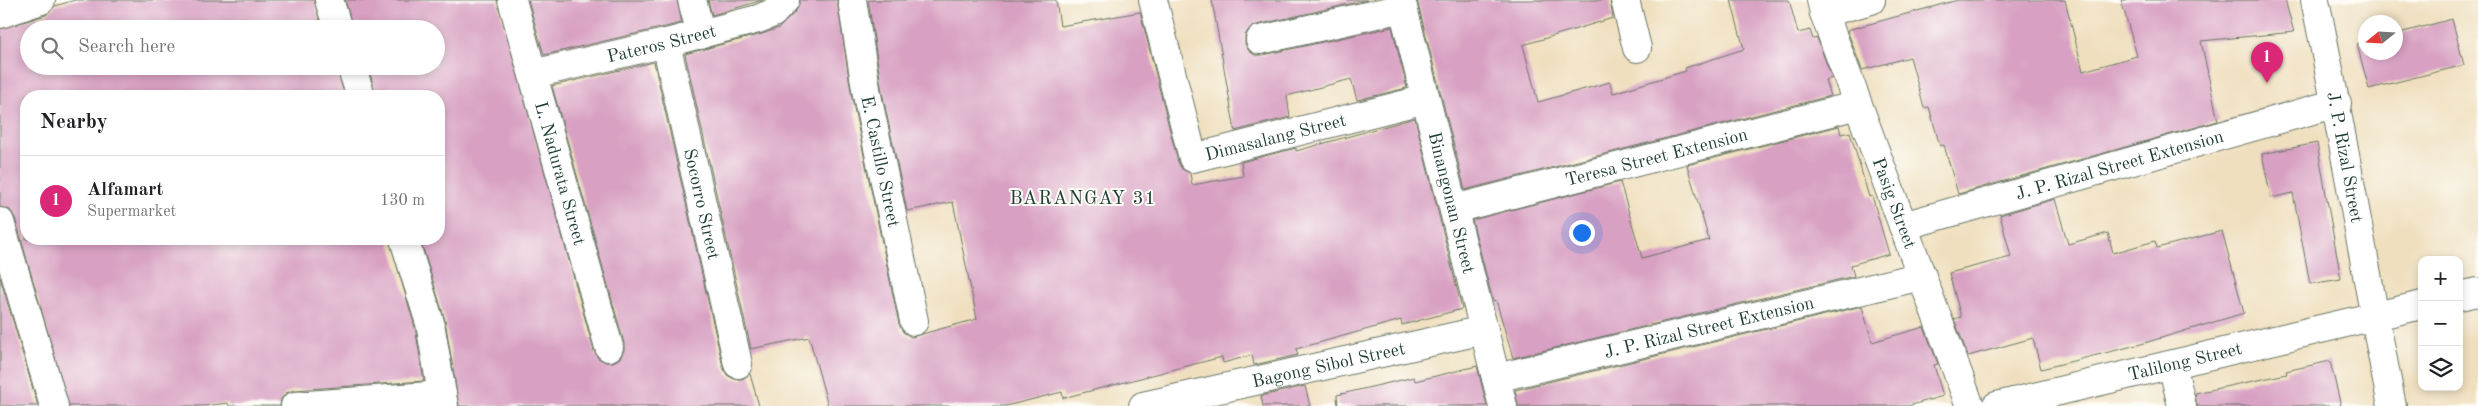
<!DOCTYPE html>
<meta charset="utf-8">
<style>
:root{--surface:#fff;--page:#f2f2f2;--text:#202124;--muted:#757577;--line:#e0e0e0;--accent:#db2777}
body{margin:0;font-family:"Old Standard TT",serif;background:var(--page);color:var(--text)}
.controls{position:absolute;right:15px;bottom:15px;display:grid;overflow:hidden;border-radius:10px;box-shadow:0 2px 8px #0003}
.controls button{width:45px;height:45px;display:grid;place-items:center;padding:0;border:0;border-bottom:1px solid var(--line);background:var(--surface);color:var(--text);font:25px sans-serif}
.compass{position:absolute;left:2358px;top:15px;width:45px;height:45px;border-radius:50%;background:var(--surface);box-shadow:0 2px 8px #0003;rotate:252deg}
.you{position:absolute;left:1581px;top:232px;width:18px;height:18px;margin:-12px;border:4px solid #fff;border-radius:50%;background:#1a73e8;box-shadow:0 0 0 8px #1a73e833}
.badge{display:grid;place-items:center;width:32px;height:32px;border-radius:50%;background:var(--accent);color:#fff;font-size:16px;font-weight:700}
.pin{position:absolute;translate:-50% -41px;filter:drop-shadow(0 1px 2px #0008)}
.pin::after{content:'';position:absolute;top:26px;width:18px;height:15px;background:inherit;clip-path:polygon(0 0,100% 0,50% 100%)}
.list{margin:0;padding:0;list-style:none}
h2{display:flex;justify-content:space-between;align-items:center;height:65px;margin:0;padding:0 20px;font-size:21px}
h2 small{font-size:16px;font-weight:400;color:var(--muted)}
.list li{display:grid;grid-template-columns:32px 1fr auto;gap:15px;align-items:center;box-sizing:border-box;height:90px;padding:0 20px;border-top:1px solid var(--line)}
.list b{display:block;font-size:19px;white-space:nowrap}
.list p{margin:0;font-size:16px;white-space:nowrap;color:var(--muted)}
.list em{font-size:16px;font-style:normal;color:var(--muted)}
.icon{flex:none;width:28px;height:28px;fill:none;stroke:currentColor;stroke-width:2;stroke-linecap:round;stroke-linejoin:round}
.map{position:relative;flex:none;width:2478px;height:406px;overflow:hidden}
.search{position:absolute;background:var(--surface);box-shadow:0 2px 8px #0003;left:20px;top:20px;width:425px;height:55px;display:flex;align-items:center;gap:12px;box-sizing:border-box;padding:0 18px;border-radius:28px;color:var(--muted);font-size:19px}
.panel{position:absolute;background:var(--surface);box-shadow:0 2px 8px #0003;left:20px;top:90px;width:425px;height:155px;border-radius:20px}
.map>svg:first-child{display:block}
.building{fill:#d8a0c2}
.lines{fill:none;stroke-linecap:round;stroke-linejoin:round}
.pedestrian-casing{stroke:#687664;stroke-width:30}
.minor-casing{stroke:#687664;stroke-width:30}
.tertiary-casing{stroke:#687664;stroke-width:30}
.pedestrian{stroke:#fff;stroke-width:28}
.minor{stroke:#fff;stroke-width:28}
.tertiary{stroke:#fff;stroke-width:28}
.labels{text-anchor:middle;stroke-width:4;stroke-linejoin:round;paint-order:stroke}
.street-label{font-size:18px;fill:#1f3d34;stroke:#fdfcf7}
.neighbourhood-label{font-size:19px;letter-spacing:1px;fill:#1f3d34;stroke:#fdfcf7}
</style>
<div class="map">
<svg width="2478" height="406" viewBox="0 0 2478 406">
<rect width="100%" height="100%" fill="#fdfcf7"/>
<filter id="ink" filterUnits="userSpaceOnUse"><feTurbulence type="fractalNoise" baseFrequency=".02" numOctaves="2"/><feDisplacementMap in="SourceGraphic" scale="10" xChannelSelector="R" yChannelSelector="G"/><feConvolveMatrix kernelMatrix="1 2 1 2 8 2 1 2 1" color-interpolation-filters="sRGB"/></filter>
<filter id="wash" filterUnits="userSpaceOnUse"><feTurbulence type="fractalNoise" baseFrequency=".0096" numOctaves="4" result="noise"/><feDisplacementMap in="SourceGraphic" scale="20" xChannelSelector="R" yChannelSelector="G"/><feGaussianBlur stdDeviation="1.12" result="paint"/><feColorMatrix in="noise" values="0 0 0 0 0 0 0 0 0 0 0 0 0 0 0 0 0 1.4 0 .05"/><feComposite in="paint" operator="in"/></filter>
<g filter="url(#wash)">
<rect width="100%" height="100%" fill="#efdfbe"/>
<g id="blocks">
<!-- building -->
<g class="building">
<polygon points="75,0 314,0 322,29 29,29 29,66 336,66 345,96 26,96 26,239 389,239 415,327 424,381 294,390 286,393 281,399 280,406 229,406 228,403 204,406 69,406 15,218 10,210 0,207 0,29 46,15 55,6"/>
<polygon points="345,0 497,0 594,351 598,358 606,362 614,362 620,358 624,350 624,343 552,86 654,62 723,367 727,375 734,379 742,379 750,374 759,406 459,406 445,320 420,239 439,239 439,96 376,96 368,66 436,66 436,29 353,29"/>
<polygon points="528,0 677,0 682,23 544,55"/>
<polygon points="708,0 763,0 712,15"/>
<polygon points="800,0 837,0 852,98 899,324 903,332 911,337 977,319 953,202 907,211 882,92 868,0 1056,0 1060,26 1140,12 1178,162 1182,169 1190,173 1192,185 1243,176 1241,162 1296,148 1296,151 1415,118 1462,309 1402,325 1401,320 1296,349 1298,355 1254,365 1252,355 1223,363 1222,357 1063,398 1062,392 1006,406 828,406 809,337 751,349 685,54 762,34 779,28 796,11"/>
<polygon points="1212,0 1367,0 1257,25 1250,28 1245,35 1245,44 1249,51 1255,55 1263,55 1392,27 1407,88 1357,100 1351,79 1287,96 1290,117 1235,131"/>
<polygon points="1417,0 1610,0 1613,18 1523,45 1538,102 1610,82 1613,93 1686,71 1685,68 1744,49 1731,0 1789,0 1798,33 1810,30 1813,39 1817,38 1832,78 1825,80 1830,96 1465,190"/>
<polygon points="1958,0 2065,0 2083,71 2137,56 2121,0 2285,0 2294,32 2201,41 2218,121 1958,194 1944,145 1940,146 1929,107 1924,108 1910,57 1862,70 1847,30"/>
<polygon points="2452,19 2464,65 2369,89 2357,44 2366,42 2366,52 2396,52 2396,34"/>
<polygon points="1839,126 1841,134 1850,132 1869,197 1872,196 1889,254 1851,265 1854,276 1513,358 1496,300 1493,301 1472,220 1620,182 1642,258 1709,240 1687,165"/>
<polygon points="2317,143 2341,279 2310,284 2293,193 2271,198 2262,154"/>
<polygon points="2055,199 2068,244 2108,233 2113,253 2155,241 2157,248 2222,231 2244,313 2141,344 2041,369 2033,338 1968,356 1954,319 1961,317 1949,273 2011,257 2000,215"/>
<polygon points="0,277 38,406 0,406"/>
<polygon points="1862,306 1872,342 1924,327 1938,364 1934,365 1943,396 1908,406 1518,406 1515,390"/>
<polygon points="2330,361 2341,406 2197,406 2195,393 2287,374 2286,371"/>
<polygon points="1477,366 1487,406 1338,406 1337,395 1414,377 1415,381"/>
<polygon points="1305,386 1310,406 1263,406 1261,396"/>
</g>
</g>
</g>
<g filter="url(#ink)">
<use href="#blocks" fill-opacity="0" stroke="#687664" stroke-width="1"/>
<g class="lines">
<defs>
<polyline id="pedestrian" points="295,406 442,395"/>
<g id="minor">
<polyline points="329,0 338,29"/>
<path id="s1" d="M 512,0 L 609,347"/>
<polyline points="692,0 701,35"/>
<path id="s2" d="M 852,0 L 867,95 L 914,321"/>
<path id="s3" d="M 1153,0 L 1193,158 L 1426,99"/>
<path id="s4" d="M 1401,0 L 1503,406"/>
<polyline points="1625,0 1637,48"/>
<path id="s5" d="M 1821,0 L 1824,13 L 1970,406"/>
<polyline points="1824,13 1871,0"/>
<polyline points="0,14 41,0"/>
<polyline points="1260,40 1403,8"/>
<path id="s6" d="M 666,43 L 738,364"/>
<polyline points="351,66 361,96"/>
<path id="s7" d="M 533,74 L 666,43 L 758,19 L 773,13 L 785,0"/>
<path id="s8" d="M 1454,209 L 1858,105"/>
<path id="s9" d="M 1903,226 L 2337,103"/>
<polyline points="404,239 430,323 444,406"/>
<polyline points="2459,296 2478,292"/>
<polyline points="2172,364 2182,406"/>
<path id="s10" d="M 1496,378 L 1922,276"/>
<path id="s11" d="M 1143,406 L 1484,330"/>
<path id="s12" d="M 1996,406 L 2422,305"/>
</g>
<g id="tertiary">
<path id="s13" d="M 2315,0 C 2343,135 2365,271 2392,406"/>
<polyline points="0,222 54,406"/>
</g>
</defs>
<!-- pedestrian casing -->
<use href="#pedestrian" class="pedestrian-casing"/>
<!-- minor casing -->
<use href="#minor" class="minor-casing"/>
<!-- tertiary casing -->
<use href="#tertiary" class="tertiary-casing"/>
<!-- pedestrian -->
<use href="#pedestrian" class="pedestrian"/>
<!-- minor -->
<use href="#minor" class="minor"/>
<!-- tertiary -->
<use href="#tertiary" class="tertiary"/>
</g>
</g>
<g class="labels">
<!-- street labels -->
<g class="street-label">
<text dy="6" stroke="none"><textPath href="#s7" startOffset="132">Pateros Street</textPath></text>
<text dy="6" stroke="none"><textPath href="#s3" startOffset="248">Dimasalang Street</textPath></text>
<text dy="6" stroke="none"><textPath href="#s8" startOffset="209">Teresa Street Extension</textPath></text>
<text dy="6" stroke="none"><textPath href="#s13" startOffset="160">J. P. Rizal Street</textPath></text>
<text dy="6" stroke="none"><textPath href="#s2" startOffset="164">E. Castillo Street</textPath></text>
<text dy="6" stroke="none"><textPath href="#s9" startOffset="225">J. P. Rizal Street Extension</textPath></text>
<text dy="6" stroke="none"><textPath href="#s1" startOffset="180">L. Nadurata Street</textPath></text>
<text dy="6" stroke="none"><textPath href="#s4" startOffset="209">Binangonan Street</textPath></text>
<text dy="6" stroke="none"><textPath href="#s5" startOffset="216">Pasig Street</textPath></text>
<text dy="6" stroke="none"><textPath href="#s6" startOffset="165">Socorro Street</textPath></text>
<text dy="6" stroke="none"><textPath href="#s10" startOffset="219">J. P. Rizal Street Extension</textPath></text>
<text dy="6" stroke="none"><textPath href="#s12" startOffset="194">Talilong Street</textPath></text>
<text dy="6" stroke="none"><textPath href="#s11" startOffset="190">Bagong Sibol Street</textPath></text>
</g>
<!-- neighbourhood labels -->
<g class="neighbourhood-label">
<text x="1083" y="204">BARANGAY 31</text>
</g>
</g>
</svg>
<div class="controls">
<button>+</button>
<button>−</button>
<button><svg class="icon" aria-label="layers" viewBox="0 0 24 24"><path d="M12 4l9 5-9 5-9-5zM3 14l9 5 9-5"/></svg></button>
</div>
<svg class="compass" viewBox="-18 -18 36 36"><path d="M0-13l5 13h-10z" fill="#e53935"/><path d="M0 13l5-13h-10z" fill="#757577"/></svg>
<div class="you"></div>
<div class="pin badge" style="left:2267px;top:83px">1</div>
<div class="search"><svg class="icon" aria-label="search" viewBox="0 0 24 24"><circle cx="10" cy="10" r="6"/><path d="M15 15l6 6"/></svg>Search here</div>
<section class="panel">
<h2>Nearby<small></small></h2>
<ul class="list">
<li><span class="badge">1</span><div><b>Alfamart</b><p>Supermarket</p></div><em>130 m</em></li>
</ul>
</section>
</div>
